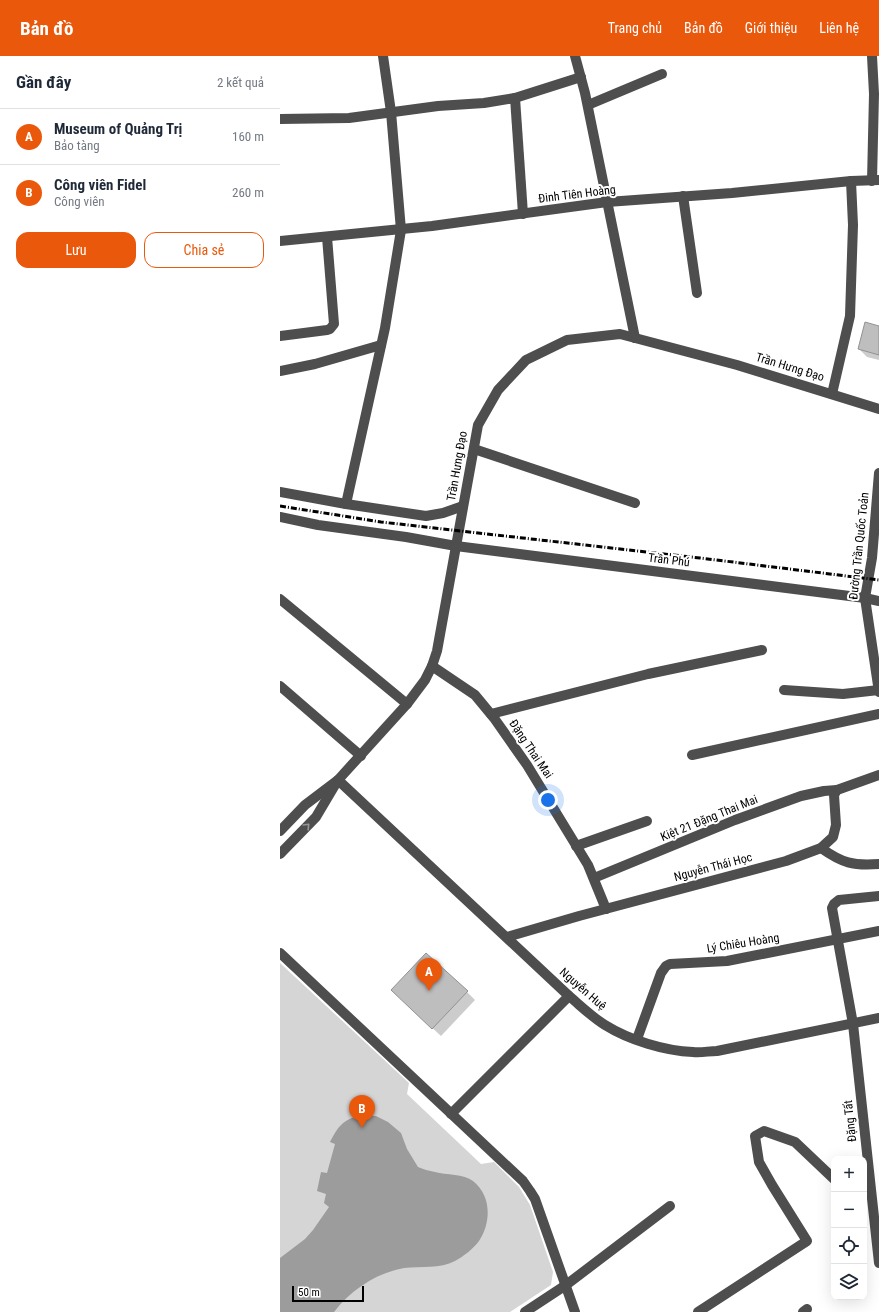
<!DOCTYPE html>
<html lang="vi">
<meta charset="utf-8">
<style>
:root{--surface:#fff;--page:#f2f2f3;--text:#1f2937;--muted:#747a83;--line:#e0e1e3;--accent:#ea580c}
body{margin:0;font-family:"Roboto Condensed",sans-serif;background:var(--page);color:var(--text)}
.controls{position:absolute;right:12px;bottom:12px;display:grid;overflow:hidden;border-radius:8px;box-shadow:0 4px 16px #0002}
.controls button{width:36px;height:36px;display:grid;place-items:center;padding:0;border:0;border-bottom:1px solid var(--line);background:var(--surface);color:var(--text);font:20px sans-serif}
.scale{position:absolute;left:12px;bottom:10px;width:72px;box-sizing:border-box;padding-left:4px;border:2px solid #000;border-top:0;font-size:11px;line-height:14px;white-space:nowrap;color:#000;-webkit-text-stroke:3px #fff;paint-order:stroke}
.you{position:absolute;left:268px;top:744px;width:14px;height:14px;margin:-10px;border:3px solid #fff;border-radius:50%;background:#1a73e8;box-shadow:0 0 0 6px #1a73e833}
.badge{display:grid;place-items:center;width:26px;height:26px;border-radius:50%;background:var(--accent);color:#fff;font-size:13px;font-weight:700}
.pin{position:absolute;translate:-50% -33px;filter:drop-shadow(0 1px 2px #0008)}
.pin::after{content:'';position:absolute;top:21px;width:14px;height:12px;background:inherit;clip-path:polygon(0 0,100% 0,50% 100%)}
.list{margin:0;padding:0;list-style:none}
h2{display:flex;justify-content:space-between;align-items:center;height:52px;margin:0;padding:0 16px;font-size:17px}
h2 small{font-size:13px;font-weight:400;color:var(--muted)}
.list li{display:grid;grid-template-columns:26px 1fr auto;gap:12px;align-items:center;box-sizing:border-box;height:56px;padding:0 16px;border-top:1px solid var(--line)}
.list b{display:block;font-size:15px;white-space:nowrap}
.list p{margin:0;font-size:13px;white-space:nowrap;color:var(--muted)}
.list em{font-size:13px;font-style:normal;color:var(--muted)}
.actions{display:flex;gap:8px;padding:12px 16px}
.actions a{flex:1;padding:9px 0;border:1px solid var(--accent);border-radius:12px;text-align:center;font-size:14px;color:var(--accent)}
.actions .main{background:var(--accent);color:#fff}
.icon{flex:none;width:22px;height:22px;fill:none;stroke:currentColor;stroke-width:2;stroke-linecap:round;stroke-linejoin:round}
.map{position:relative;flex:none;width:599px;height:1256px;overflow:hidden}
header{display:flex;align-items:center;gap:24px;box-sizing:border-box;height:56px;padding:0 20px;background:var(--accent);color:#fff}
header strong{font-size:19px}
nav{display:flex;gap:22px;margin-inline-start:auto;font-size:14px}
main{display:flex}
aside{flex:1;background:var(--surface)}
.map>svg:first-child{display:block}
.green{fill:#d5d5d5}
.water{fill:#9c9c9c}
.shadow{fill:#0003}
.building{fill:#bebebe;stroke:#929292}
.lines{fill:none;stroke-linecap:round;stroke-linejoin:round}
.minor{stroke:#4e4e4e;stroke-width:10}
.rail{stroke:#000;stroke-width:3;stroke-dasharray:6 2 1 2;stroke-linecap:butt}
.oneway{stroke:#959595}
.labels{text-anchor:middle;stroke-width:4;stroke-linejoin:round;paint-order:stroke}
.street-label{font-size:12px;fill:#000;stroke:#fff}
</style>
<header>
<strong>Bản đồ</strong>
<nav><a>Trang chủ</a><a>Bản đồ</a><a>Giới thiệu</a><a>Liên hệ</a></nav>
</header>
<main>
<aside>
<h2>Gần đây<small>2 kết quả</small></h2>
<ul class="list">
<li><span class="badge">A</span><div><b>Museum of Quảng Trị</b><p>Bảo tàng</p></div><em>160 m</em></li>
<li><span class="badge">B</span><div><b>Công viên Fidel</b><p>Công viên</p></div><em>260 m</em></li>
</ul>
<div class="actions"><a class="main">Lưu</a><a>Chia sẻ</a></div>
</aside>
<div class="map">
<svg width="599" height="1256" viewBox="0 0 599 1256">
<rect width="100%" height="100%" fill="#fff"/>
<!-- green -->
<polygon class="green" points="0,907 129,1027 127,1038 201,1108 214,1106 239,1131 250,1149 273,1216 271,1229 230,1256 0,1256"/>
<!-- water -->
<path class="water" d="M 80,1059 L 96,1060 L 108,1066 L 121,1077 L 127,1093 L 138,1111 C 143,1113 149,1115 155,1116 C 166,1119 184,1118 193,1125 C 212,1140 211,1167 199,1185 C 193,1193 184,1200 175,1205 C 160,1213 141,1210 124,1212 C 96,1217 71,1234 54,1256 L 0,1256 L 0,1202 L 25,1183 L 33,1174 L 49,1151 L 44,1147 L 46,1138 L 37,1135 L 41,1116 L 47,1117 L 55,1088 L 50,1086 C 59,1069 62,1065 80,1059 Z"/>
<!-- shadow -->
<g class="shadow">
<polygon points="599,271 599,304 587,301 579,293"/>
<polygon points="187,936 195,944 161,980 120,942"/>
</g>
<!-- building -->
<g class="building">
<polygon points="585,266 599,270 599,299 578,293"/>
<polygon points="146,897 188,935 152,973 111,934"/>
</g>
<g class="lines">
<!-- minor -->
<g class="minor">
<polyline points="295,0 305,37 355,282"/>
<polyline points="235,42 243,158"/>
<polyline points="308,49 382,18"/>
<polyline points="0,63 69,62 158,50 204,47 235,42 301,21"/>
<polyline points="592,125 594,38 592,0"/>
<polyline points="403,140 417,237"/>
<polyline points="0,185 152,170 327,146 452,137 571,125 599,124"/>
<polyline points="0,280 47,274 50,273 54,268 47,181"/>
<polyline points="0,315 35,308 101,289"/>
<polyline points="552,338 570,260 573,169 571,125"/>
<polyline points="194,393 355,447"/>
<polyline points="599,417 592,502 585,542 599,636"/>
<polyline points="0,436 66,448 146,460 163,457 183,450"/>
<polyline points="66,448 105,272 121,174 111,56 103,0"/>
<polyline points="0,461 38,469 126,481 176,490 585,542 599,545"/>
<polyline points="0,543 127,648"/>
<polyline points="152,610 195,639 214,662 247,709 308,809 326,853"/>
<polyline points="0,630 81,700"/>
<polyline points="504,634 563,638 599,634"/>
<polyline points="211,658 368,618 482,594"/>
<polyline points="412,699 599,658"/>
<path d="M 58,724 L 289,940 C 301,950 312,961 325,969 C 349,984 385,995 413,996 C 421,997 429,995 437,995 L 599,962"/>
<polyline points="0,775 25,749 58,724 127,648 145,624 152,610 157,595 198,369 218,334 246,304 287,284 340,278 457,309 599,353"/>
<polyline points="296,790 367,765"/>
<path d="M 541,792 C 562,807 573,810 599,808"/>
<polyline points="0,798 36,761 55,729"/>
<polyline points="314,822 455,764 521,740 544,735 557,734"/>
<polyline points="599,840 559,844 554,848 552,852 573,968 599,1207"/>
<polyline points="227,881 299,860 506,805 541,792 553,781 556,769 554,739 557,734 599,719"/>
<polyline points="0,897 243,1125 250,1135 255,1143 295,1256"/>
<polyline points="357,983 381,917 386,910 390,908 447,905 599,875"/>
<polyline points="171,1058 289,940"/>
<polyline points="245,1256 286,1229 390,1150"/>
<polyline points="418,1256 527,1185 492,1129 479,1106 475,1080 484,1075 515,1086 554,1123"/>
<polyline points="523,1256 527,1253"/>
</g>
<!-- rail -->
<polyline class="rail" points="0,450 101,466 420,502 599,524"/>
</g>
<!-- one-way arrows -->
<defs><path id="oneway-chevron" d="M-2-3.5L2.5 0L-2 3.5" fill="none" stroke-width="1.6" stroke-linecap="round" stroke-linejoin="round"/></defs>
<use class="oneway" href="#oneway-chevron" transform="translate(27 770) rotate(-46)"/>
<g class="labels">
<!-- street labels -->
<g class="street-label">
<text transform="translate(297 138) rotate(-7)" y="4">Đinh Tiên Hoàng</text>
<text transform="translate(510 311) rotate(17)" y="4">Trần Hưng Đạo</text>
<text transform="translate(177 410) rotate(-80)" y="4">Trần Hưng Đạo</text>
<text transform="translate(579 490) rotate(-84)" y="4">Đường Trần Quốc Toản</text>
<text transform="translate(389 504) rotate(7)" y="4">Trần Phú</text>
<text transform="translate(251 693) rotate(56)" y="4">Đặng Thai Mai</text>
<text transform="translate(429 762) rotate(-22)" y="4">Kiệt 21 Đặng Thai Mai</text>
<text transform="translate(433 811) rotate(-15)" y="4">Nguyễn Thái Học</text>
<text transform="translate(463 887) rotate(-9)" y="4">Lý Chiêu Hoàng</text>
<text transform="translate(303 933) rotate(41)" y="4">Nguyễn Huệ</text>
<text transform="translate(570 1065) rotate(-96)" y="4">Đặng Tất</text>
</g>
</g>
</svg>
<div class="controls">
<button>+</button>
<button>−</button>
<button><svg class="icon" aria-label="locate" viewBox="0 0 24 24"><circle cx="12" cy="12" r="6"/><path d="M12 2v4M12 18v4M2 12h4M18 12h4"/></svg></button>
<button><svg class="icon" aria-label="layers" viewBox="0 0 24 24"><path d="M12 4l9 5-9 5-9-5zM3 14l9 5 9-5"/></svg></button>
</div>
<div class="scale">50 m</div>
<div class="you"></div>
<div class="pin badge" style="left:149px;top:935px">A</div>
<div class="pin badge" style="left:82px;top:1072px">B</div>
</div>
</main>
